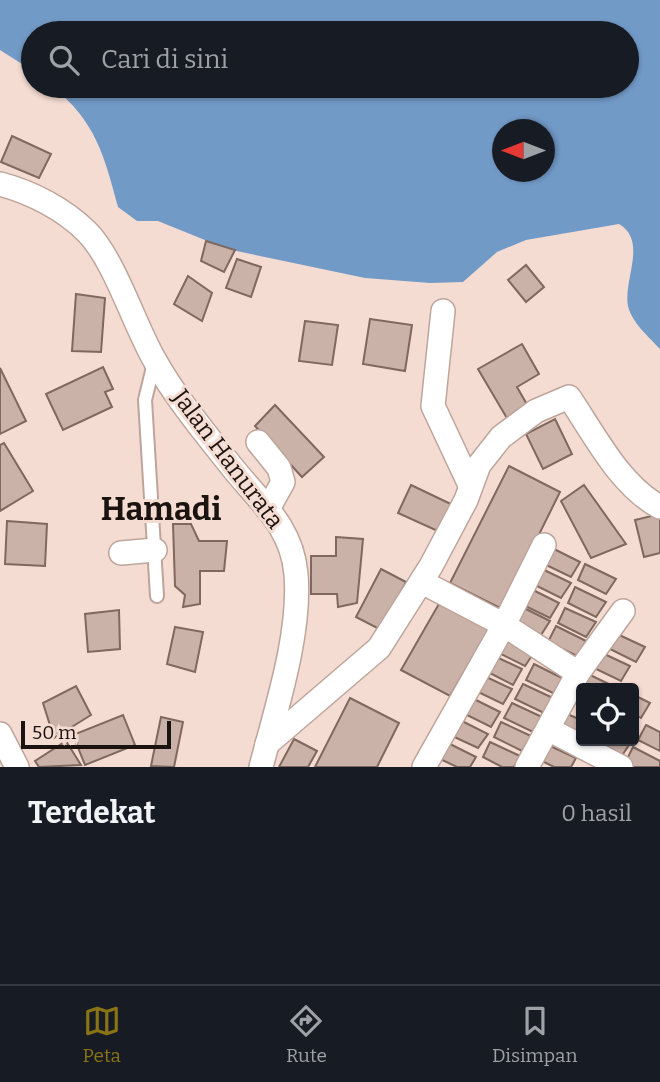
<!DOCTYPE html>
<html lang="id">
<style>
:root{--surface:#171b24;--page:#20242c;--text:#f1f3f6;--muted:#9ea1a6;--line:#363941;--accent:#8a7315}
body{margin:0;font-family:Bitter,serif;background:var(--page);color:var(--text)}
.controls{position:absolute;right:21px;bottom:21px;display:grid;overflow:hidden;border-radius:7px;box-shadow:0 2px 5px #0004}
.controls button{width:63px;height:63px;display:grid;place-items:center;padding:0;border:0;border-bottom:2px solid var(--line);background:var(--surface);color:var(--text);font:35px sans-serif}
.compass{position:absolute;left:492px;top:119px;width:63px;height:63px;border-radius:50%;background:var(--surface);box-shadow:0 2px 5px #0004;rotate:270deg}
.scale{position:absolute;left:21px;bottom:18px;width:150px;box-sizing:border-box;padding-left:7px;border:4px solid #1b130f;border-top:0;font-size:19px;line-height:24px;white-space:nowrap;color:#1b130f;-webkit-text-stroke:5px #f5dcd2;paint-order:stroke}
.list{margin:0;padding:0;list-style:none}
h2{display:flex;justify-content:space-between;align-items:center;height:91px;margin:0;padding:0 28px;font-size:30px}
h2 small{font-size:23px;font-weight:400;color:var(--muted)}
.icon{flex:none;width:38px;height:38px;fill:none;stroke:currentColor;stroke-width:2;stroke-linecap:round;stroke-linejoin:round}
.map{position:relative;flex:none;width:660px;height:767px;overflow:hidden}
.search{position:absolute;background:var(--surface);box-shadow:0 2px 5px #0004;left:21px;right:21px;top:21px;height:77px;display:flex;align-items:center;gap:18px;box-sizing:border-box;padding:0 24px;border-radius:38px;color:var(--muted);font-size:26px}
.sheet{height:217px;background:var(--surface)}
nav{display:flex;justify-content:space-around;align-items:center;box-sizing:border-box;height:98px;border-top:2px solid var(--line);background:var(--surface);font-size:19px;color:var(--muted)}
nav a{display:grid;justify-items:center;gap:4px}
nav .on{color:var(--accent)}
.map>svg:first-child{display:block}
.water{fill:#729ac7;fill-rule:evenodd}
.building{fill:#cbb2a8;stroke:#7e685f;stroke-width:2}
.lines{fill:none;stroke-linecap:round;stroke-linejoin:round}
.service-casing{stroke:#bda59b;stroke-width:16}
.minor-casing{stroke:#bda59b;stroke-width:26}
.service{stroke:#fff;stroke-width:12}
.minor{stroke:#fff;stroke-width:23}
.labels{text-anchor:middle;stroke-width:6;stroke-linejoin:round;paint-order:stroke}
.street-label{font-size:24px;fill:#1b130f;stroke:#f5dcd2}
.district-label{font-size:32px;font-weight:bold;fill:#1b130f;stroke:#f5dcd2}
</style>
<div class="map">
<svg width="660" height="767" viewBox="0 0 660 767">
<rect width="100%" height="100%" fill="#f5dcd2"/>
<!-- water -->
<path class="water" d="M 0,0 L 660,0 L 660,349 C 649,337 632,323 628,306 C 623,280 648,241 619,224 L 526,240 L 497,252 L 463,282 L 430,283 L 365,278 L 227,249 L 158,221 L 137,221 L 118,207 C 104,155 96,122 52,86 L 627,86 L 627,33 L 33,33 L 33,71 L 0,50 ZM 503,130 L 544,130 L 544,172 L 503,172 Z"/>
<!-- building -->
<g class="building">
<polygon points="12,136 51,154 39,178 1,162"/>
<polygon points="206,241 235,250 224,272 201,261"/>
<polygon points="237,259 261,267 251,297 226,288"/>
<polygon points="526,265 544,287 526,302 508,280"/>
<polygon points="188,276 212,293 202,321 174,304"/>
<polygon points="76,294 105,298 101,352 72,351"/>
<polygon points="370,319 412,325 405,371 363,364"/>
<polygon points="305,321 338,325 332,365 299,361"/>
<polygon points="522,344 539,374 517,387 529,408 508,420 478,369"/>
<polygon points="103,367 113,389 105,392 112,407 63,430 46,394"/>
<polygon points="0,368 26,421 0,434"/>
<polygon points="275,405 324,457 302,477 255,426"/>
<polygon points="555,419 572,454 543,469 526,434"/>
<polygon points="4,443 33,491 0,511 0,445"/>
<polygon points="509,466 560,492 502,609 450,583"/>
<polygon points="411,485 455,506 442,533 398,513"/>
<polygon points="584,485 626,544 591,558 561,501"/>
<polygon points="660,514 660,553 644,557 635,520"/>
<polygon points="7,521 47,524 45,566 5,564"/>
<polygon points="173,524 191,524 199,541 227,541 224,571 200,571 200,604 183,607 185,595 175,586"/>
<polygon points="336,537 363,539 357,603 338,607 337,594 311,594 311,556 336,556"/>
<polygon points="550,547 580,562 571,577 542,563"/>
<polygon points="585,564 616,579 606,594 578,580"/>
<polygon points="540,568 571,583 561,598 533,584"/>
<polygon points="381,569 406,582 381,630 356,617"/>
<polygon points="575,587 606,602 596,617 568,603"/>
<polygon points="529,588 559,603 550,618 521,604"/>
<polygon points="440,602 489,629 450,696 401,670"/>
<polygon points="520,606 550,621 541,635 512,622"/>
<polygon points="565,608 596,622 586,637 558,623"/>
<polygon points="119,610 120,649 88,652 85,614"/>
<polygon points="556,626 586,641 577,656 548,642"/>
<polygon points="175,627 203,632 195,672 167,664"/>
<polygon points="615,633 645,647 636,662 608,648"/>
<polygon points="504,636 535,651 525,666 497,652"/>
<polygon points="600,652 630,666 621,681 592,667"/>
<polygon points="492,655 522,669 513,685 484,670"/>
<polygon points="534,664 564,679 555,694 526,680"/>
<polygon points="586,673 617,688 581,688"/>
<polygon points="482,675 512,689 503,704 474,690"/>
<polygon points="523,684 553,698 544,713 515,699"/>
<polygon points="76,686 91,715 54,738 43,703"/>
<polygon points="634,695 650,703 641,718 634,714"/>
<polygon points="470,697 500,712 491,727 463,713"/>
<polygon points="350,698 399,723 377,767 315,767"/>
<polygon points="512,703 542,717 533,732 504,718"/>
<polygon points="565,713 581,720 581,740 557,728"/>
<polygon points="123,715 135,745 85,765 73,735"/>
<polygon points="161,717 183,722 174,767 151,766"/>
<polygon points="458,719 488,734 478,748 450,735"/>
<polygon points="501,722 531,736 522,751 494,737"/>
<polygon points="646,725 660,732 660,751 638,740"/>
<polygon points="294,739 317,751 308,767 279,767"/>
<polygon points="66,741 81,765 39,767 35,761"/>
<polygon points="593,741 620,741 629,745 619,760"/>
<polygon points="446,742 476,757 470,767 457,767 438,758"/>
<polygon points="490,742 520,756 514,767 502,767 483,757"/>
<polygon points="546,744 576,758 571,767 554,767 538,759"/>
<polygon points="633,747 660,761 660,767 633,767 625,763"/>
</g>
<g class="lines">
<defs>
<polyline id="service" points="154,363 145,400 157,596"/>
<g id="minor">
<path d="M 0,184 C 31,192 64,209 87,232 C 114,259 134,324 154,359 C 175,397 205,433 232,467 C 259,501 292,526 296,574 C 301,634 276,709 261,767"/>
<polyline points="443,311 433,406 470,485"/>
<polyline points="258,442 279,468 283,482 268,509"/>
<polyline points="121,553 155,550"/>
<polyline points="422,582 504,625 578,673 527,767"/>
<polyline points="578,673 623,611"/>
<polyline points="548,729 621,767"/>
<polyline points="0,734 17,767"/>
<path d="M 267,744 L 379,648 L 431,566 L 466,500 L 479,465 L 501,437 L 536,411 L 569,397 C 594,434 620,486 660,507"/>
<polyline points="424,767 504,625 544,545"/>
</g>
</defs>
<!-- service casing -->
<use href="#service" class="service-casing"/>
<!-- minor casing -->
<use href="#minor" class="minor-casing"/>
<!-- service -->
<use href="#service" class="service"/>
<!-- minor -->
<use href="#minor" class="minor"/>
</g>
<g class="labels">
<!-- street labels -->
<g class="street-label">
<text transform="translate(228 459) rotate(53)" y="8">Jalan Hanurata</text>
</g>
<!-- district labels -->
<g class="district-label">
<text x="161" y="520">Hamadi</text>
</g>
</g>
</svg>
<div class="controls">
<button><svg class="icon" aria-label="locate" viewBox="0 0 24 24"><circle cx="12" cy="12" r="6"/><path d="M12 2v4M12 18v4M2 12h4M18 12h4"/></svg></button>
</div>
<svg class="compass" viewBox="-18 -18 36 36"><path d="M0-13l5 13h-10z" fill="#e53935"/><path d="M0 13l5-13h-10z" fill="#9ea1a6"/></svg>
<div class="scale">50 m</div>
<div class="search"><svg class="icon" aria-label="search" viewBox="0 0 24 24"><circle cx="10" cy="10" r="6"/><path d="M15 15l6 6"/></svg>Cari di sini</div>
</div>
<section class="sheet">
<h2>Terdekat<small>0 hasil</small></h2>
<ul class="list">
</ul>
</section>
<nav>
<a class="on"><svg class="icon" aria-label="map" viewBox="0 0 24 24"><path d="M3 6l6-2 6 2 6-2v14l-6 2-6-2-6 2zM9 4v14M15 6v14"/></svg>Peta</a>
<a><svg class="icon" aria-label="directions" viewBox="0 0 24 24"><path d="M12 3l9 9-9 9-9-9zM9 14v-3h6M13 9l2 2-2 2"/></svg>Rute</a>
<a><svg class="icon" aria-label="saved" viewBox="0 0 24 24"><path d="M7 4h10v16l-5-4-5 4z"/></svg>Disimpan</a>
</nav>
